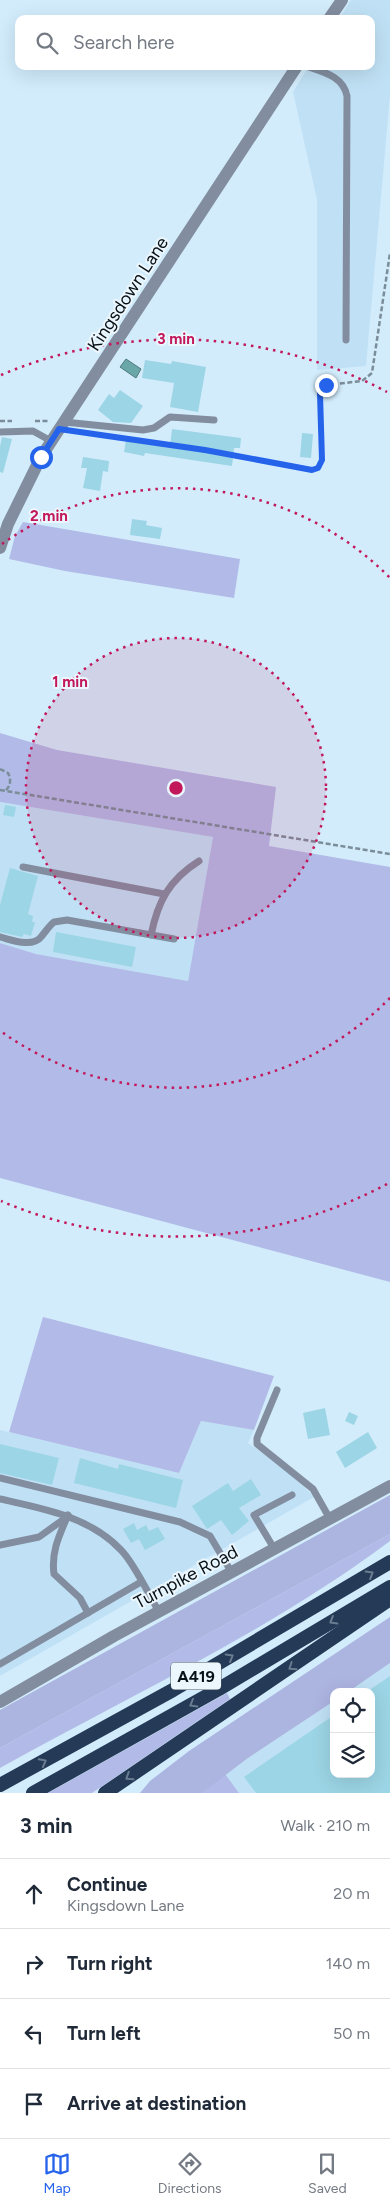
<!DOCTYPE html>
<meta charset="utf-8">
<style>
:root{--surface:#fff;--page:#f6f6f7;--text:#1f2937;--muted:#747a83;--line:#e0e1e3;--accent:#2563eb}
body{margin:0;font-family:Figtree,sans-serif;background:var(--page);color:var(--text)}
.controls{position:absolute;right:15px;bottom:15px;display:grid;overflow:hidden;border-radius:10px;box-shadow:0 5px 20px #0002}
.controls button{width:45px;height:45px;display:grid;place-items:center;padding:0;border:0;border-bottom:1px solid var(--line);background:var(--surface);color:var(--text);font:25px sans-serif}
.stop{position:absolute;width:15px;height:15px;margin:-11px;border:4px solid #2563eb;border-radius:50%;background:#fff}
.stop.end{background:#2563eb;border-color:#fff;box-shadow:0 1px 5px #0008}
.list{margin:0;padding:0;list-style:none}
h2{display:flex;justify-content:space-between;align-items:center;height:65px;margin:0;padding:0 20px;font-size:21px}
h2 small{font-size:16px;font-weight:400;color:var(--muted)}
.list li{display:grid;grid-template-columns:32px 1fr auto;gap:15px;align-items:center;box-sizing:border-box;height:70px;padding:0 20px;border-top:1px solid var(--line)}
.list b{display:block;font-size:19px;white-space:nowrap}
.list p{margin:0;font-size:16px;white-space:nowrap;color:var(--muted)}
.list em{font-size:16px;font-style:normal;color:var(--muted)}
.icon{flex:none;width:28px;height:28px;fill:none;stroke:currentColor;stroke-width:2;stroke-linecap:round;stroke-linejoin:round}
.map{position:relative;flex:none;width:390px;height:1793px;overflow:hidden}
.search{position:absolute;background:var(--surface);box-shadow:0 5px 20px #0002;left:15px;right:15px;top:15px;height:55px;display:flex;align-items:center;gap:12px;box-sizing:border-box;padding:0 18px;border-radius:10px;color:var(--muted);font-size:19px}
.sheet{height:345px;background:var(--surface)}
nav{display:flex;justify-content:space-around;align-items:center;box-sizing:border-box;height:70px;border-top:1px solid var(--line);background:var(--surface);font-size:14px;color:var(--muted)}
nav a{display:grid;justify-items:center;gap:2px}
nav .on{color:var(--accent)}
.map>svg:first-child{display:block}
.built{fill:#c0e1f5}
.green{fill:#b2bbe7}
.forest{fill:#acb4e0}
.water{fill:#6aa7a8;stroke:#4d7a7c}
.building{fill:#9cd5e5}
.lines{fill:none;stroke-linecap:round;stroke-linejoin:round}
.path{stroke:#7b8d99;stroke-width:2.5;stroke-dasharray:5 2.5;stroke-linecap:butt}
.service{stroke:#828e9f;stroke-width:7}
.minor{stroke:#828e9f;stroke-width:12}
.trunk{stroke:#243a56;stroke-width:14}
.oneway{stroke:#6a7c90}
.route{stroke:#2563eb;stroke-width:6}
.ring{fill:none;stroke:#c2185b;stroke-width:2.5;stroke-dasharray:2.5 5}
.labels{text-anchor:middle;stroke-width:4;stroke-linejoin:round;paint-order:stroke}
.shield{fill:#ecf6fd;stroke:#4c565c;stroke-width:1}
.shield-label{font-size:16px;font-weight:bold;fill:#081117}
.street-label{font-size:18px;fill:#081117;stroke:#ecf6fd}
.centre{fill:#c2185b;stroke:#ecf6fd;stroke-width:2.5}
.ring-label{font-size:15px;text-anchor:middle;font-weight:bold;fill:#c2185b;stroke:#ecf6fd;stroke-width:4;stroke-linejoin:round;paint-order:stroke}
</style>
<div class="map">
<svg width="390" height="1793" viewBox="0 0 390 1793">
<rect width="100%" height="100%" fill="#d2ecfc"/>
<!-- built -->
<g class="built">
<polygon points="351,0 390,0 390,96 366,366 317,370 317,200 293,92 309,66 371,66 371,19 339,19"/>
<polygon points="0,802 213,837 188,981 36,954 0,943"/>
<polygon points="201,1421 254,1430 248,1443 289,1471 314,1497 0,1676 0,1430 179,1473"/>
<polygon points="390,1663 390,1793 202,1793 248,1758 334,1701 334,1774 371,1774 371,1692 348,1692"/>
</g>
<!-- green -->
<g class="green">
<polygon points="23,522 240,559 234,598 65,571 9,559 15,536"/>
<polygon points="0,733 57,750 276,787 269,846 390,867 390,1282 0,1178 0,943 36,954 188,981 213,837 0,802"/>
<polygon points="43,1317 274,1376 254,1430 201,1421 179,1473 9,1432"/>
<path d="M 390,1534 L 390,1541 C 270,1631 131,1695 0,1768 L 0,1748 Z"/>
<polygon points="227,1693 230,1699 92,1793 48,1793"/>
<polygon points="225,1774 239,1793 202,1793"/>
</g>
<!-- forest -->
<g class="forest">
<polygon points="390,1495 390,1534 0,1748 0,1710"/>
<polygon points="390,1617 390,1663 348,1692 334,1692 334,1701 248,1758 202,1793 140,1793 150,1781 189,1751"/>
</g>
<!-- water -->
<polygon class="water" points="126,359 141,369 136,378 120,367"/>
<!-- building -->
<g class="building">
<polygon points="145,360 171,364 172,361 206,367 198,412 170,407 174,383 142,378"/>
<polygon points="120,390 143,406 131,423 113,422 98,410 109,394 114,398"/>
<polygon points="172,429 241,438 240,448 234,448 232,466 145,453 144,456 124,452 126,440 170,446"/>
<polygon points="302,433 313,434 311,458 300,457"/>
<polygon points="2,437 12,439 3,473 0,472 0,446"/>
<polygon points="83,457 109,461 108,472 103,471 100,491 83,488 87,468 81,468"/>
<polygon points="132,519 147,521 146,525 162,528 160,539 130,535"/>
<polygon points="5,805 16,807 14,817 3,815"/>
<polygon points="10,868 38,876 28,914 33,916 32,922 35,922 31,936 24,934 22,937 0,932 0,905"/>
<polygon points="56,932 136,947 132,967 53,952"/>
<polygon points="325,1408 330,1435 308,1439 303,1413"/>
<polygon points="349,1412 358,1416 354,1425 345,1421"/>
<polygon points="368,1432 377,1448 345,1468 336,1452"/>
<polygon points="0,1444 59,1458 52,1485 0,1473"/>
<polygon points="80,1458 118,1469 119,1464 183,1480 176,1508 74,1483"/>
<polygon points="251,1479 261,1495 239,1508 249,1521 232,1535 221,1520 207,1529 192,1506 228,1483 233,1491"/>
<polygon points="134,1523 137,1530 146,1525 149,1531 158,1527 165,1539 145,1550 139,1539 131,1543 123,1529"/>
<polygon points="390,1676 390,1793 256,1793 244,1777 334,1715 334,1774 371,1774 371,1689"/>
</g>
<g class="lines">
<!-- path -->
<g class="path">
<polyline points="0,421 12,421"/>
<polyline points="35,421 50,421"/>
<polyline points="143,441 308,469 318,468 322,460 320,394 322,388 327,385 362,381 372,373 390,253"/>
<path d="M 0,769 L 8,773 C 11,778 11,786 6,790"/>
<polyline points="0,790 390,854"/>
</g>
<!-- service -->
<g class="service">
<path d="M 306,66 C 323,72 343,76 347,96 L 346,340"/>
<polyline points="64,422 143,430 154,428 170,417 214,420"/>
<polyline points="0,432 33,431 51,441"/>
<polyline points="23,867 164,894"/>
<path d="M 151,935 C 158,901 169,880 199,861"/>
<path d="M 0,937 C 12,940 32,948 41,937 C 46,931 49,926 54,922 L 67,920 L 174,939"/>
<polyline points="277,1390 257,1438 257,1444 313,1489 330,1519"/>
<polyline points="0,1478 180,1522 210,1536 232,1573"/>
<path d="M 0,1499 C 43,1509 89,1516 121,1550 C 134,1563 149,1595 159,1612"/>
<path d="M 68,1515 C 59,1536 51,1552 54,1574 L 80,1598 L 88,1613"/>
<polyline points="0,1545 39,1537 64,1519"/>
<polyline points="275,1550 254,1515 292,1495"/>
<polyline points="0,1664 141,1582"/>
</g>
<!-- minor -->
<g class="minor">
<polyline points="329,19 342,0"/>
<polyline points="0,548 8,524 41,457 297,66"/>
<polyline points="0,1702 114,1636 390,1486"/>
</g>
<!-- trunk -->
<g class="trunk">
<polyline points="0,1785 173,1690 390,1562"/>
<polyline points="33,1793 219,1689 390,1587"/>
<polyline points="105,1793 390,1599"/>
</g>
</g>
<!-- one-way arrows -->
<defs><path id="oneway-chevron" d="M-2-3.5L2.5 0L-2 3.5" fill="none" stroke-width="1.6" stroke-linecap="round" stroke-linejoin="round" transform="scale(1.25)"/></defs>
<g class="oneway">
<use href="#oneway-chevron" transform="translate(370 1574) rotate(-31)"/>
<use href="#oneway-chevron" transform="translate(333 1621) rotate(149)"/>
<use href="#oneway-chevron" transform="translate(230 1657) rotate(-30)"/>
<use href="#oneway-chevron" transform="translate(292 1667) rotate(146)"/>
<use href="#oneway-chevron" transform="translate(193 1704) rotate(150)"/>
<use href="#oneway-chevron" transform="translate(43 1762) rotate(-28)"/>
<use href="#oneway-chevron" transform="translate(129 1777) rotate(147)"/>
</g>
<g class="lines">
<!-- route -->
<polyline class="route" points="41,457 59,429 205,450 312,470 318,468 322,460 320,394 322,388 326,385"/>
</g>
<!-- distance rings -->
<circle cx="176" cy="788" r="150" fill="#c2185b" fill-opacity=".12"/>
<g class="ring">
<circle cx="176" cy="788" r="150"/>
<path d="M390 998A300 300 0 0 1 2 1032M2 544A300 300 0 0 1 390 578"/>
<path d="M387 1184A449 449 0 0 1 1 1201M1 375A449 449 0 0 1 387 392"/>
</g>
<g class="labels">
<!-- shield labels -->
<rect class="shield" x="171" y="1662.5" width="50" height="27" rx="4"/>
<g class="shield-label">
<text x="196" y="1682">A419</text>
</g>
<!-- street labels -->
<g class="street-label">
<text transform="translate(128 294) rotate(-57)" y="6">Kingsdown Lane</text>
<text transform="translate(186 1577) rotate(-28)" y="6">Turnpike Road</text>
</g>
</g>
<circle cx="176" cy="788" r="8" class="centre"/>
<g class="ring-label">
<text x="176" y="344">3 min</text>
<text x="49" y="521">2 min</text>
<text x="70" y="687">1 min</text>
</g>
</svg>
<div class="controls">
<button><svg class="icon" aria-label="locate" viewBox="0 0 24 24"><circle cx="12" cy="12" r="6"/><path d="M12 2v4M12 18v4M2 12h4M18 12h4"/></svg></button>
<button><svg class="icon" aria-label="layers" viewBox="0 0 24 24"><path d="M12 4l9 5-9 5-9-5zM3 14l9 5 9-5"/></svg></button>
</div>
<div class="stop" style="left:41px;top:457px"></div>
<div class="stop end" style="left:326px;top:385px"></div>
<div class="search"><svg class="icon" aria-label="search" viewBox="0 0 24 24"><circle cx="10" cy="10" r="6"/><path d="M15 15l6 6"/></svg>Search here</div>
</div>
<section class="sheet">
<h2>3 min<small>Walk · 210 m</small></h2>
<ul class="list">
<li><svg class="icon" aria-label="ahead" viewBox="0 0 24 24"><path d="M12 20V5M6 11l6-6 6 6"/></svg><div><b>Continue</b><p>Kingsdown Lane</p></div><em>20 m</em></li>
<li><svg class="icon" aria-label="right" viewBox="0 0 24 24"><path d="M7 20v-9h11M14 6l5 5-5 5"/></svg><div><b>Turn right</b></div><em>140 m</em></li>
<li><svg class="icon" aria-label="left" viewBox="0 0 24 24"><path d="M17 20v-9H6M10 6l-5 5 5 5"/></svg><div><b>Turn left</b></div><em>50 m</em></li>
<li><svg class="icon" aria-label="arrive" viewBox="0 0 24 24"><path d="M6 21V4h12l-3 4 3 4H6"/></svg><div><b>Arrive at destination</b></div></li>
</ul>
</section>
<nav>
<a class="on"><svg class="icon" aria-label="map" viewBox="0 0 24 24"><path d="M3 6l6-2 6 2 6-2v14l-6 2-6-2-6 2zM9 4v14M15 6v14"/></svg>Map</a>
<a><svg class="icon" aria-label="directions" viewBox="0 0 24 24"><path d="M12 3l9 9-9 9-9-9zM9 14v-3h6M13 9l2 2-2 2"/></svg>Directions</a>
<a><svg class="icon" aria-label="saved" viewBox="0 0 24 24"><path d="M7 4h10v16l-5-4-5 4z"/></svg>Saved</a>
</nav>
